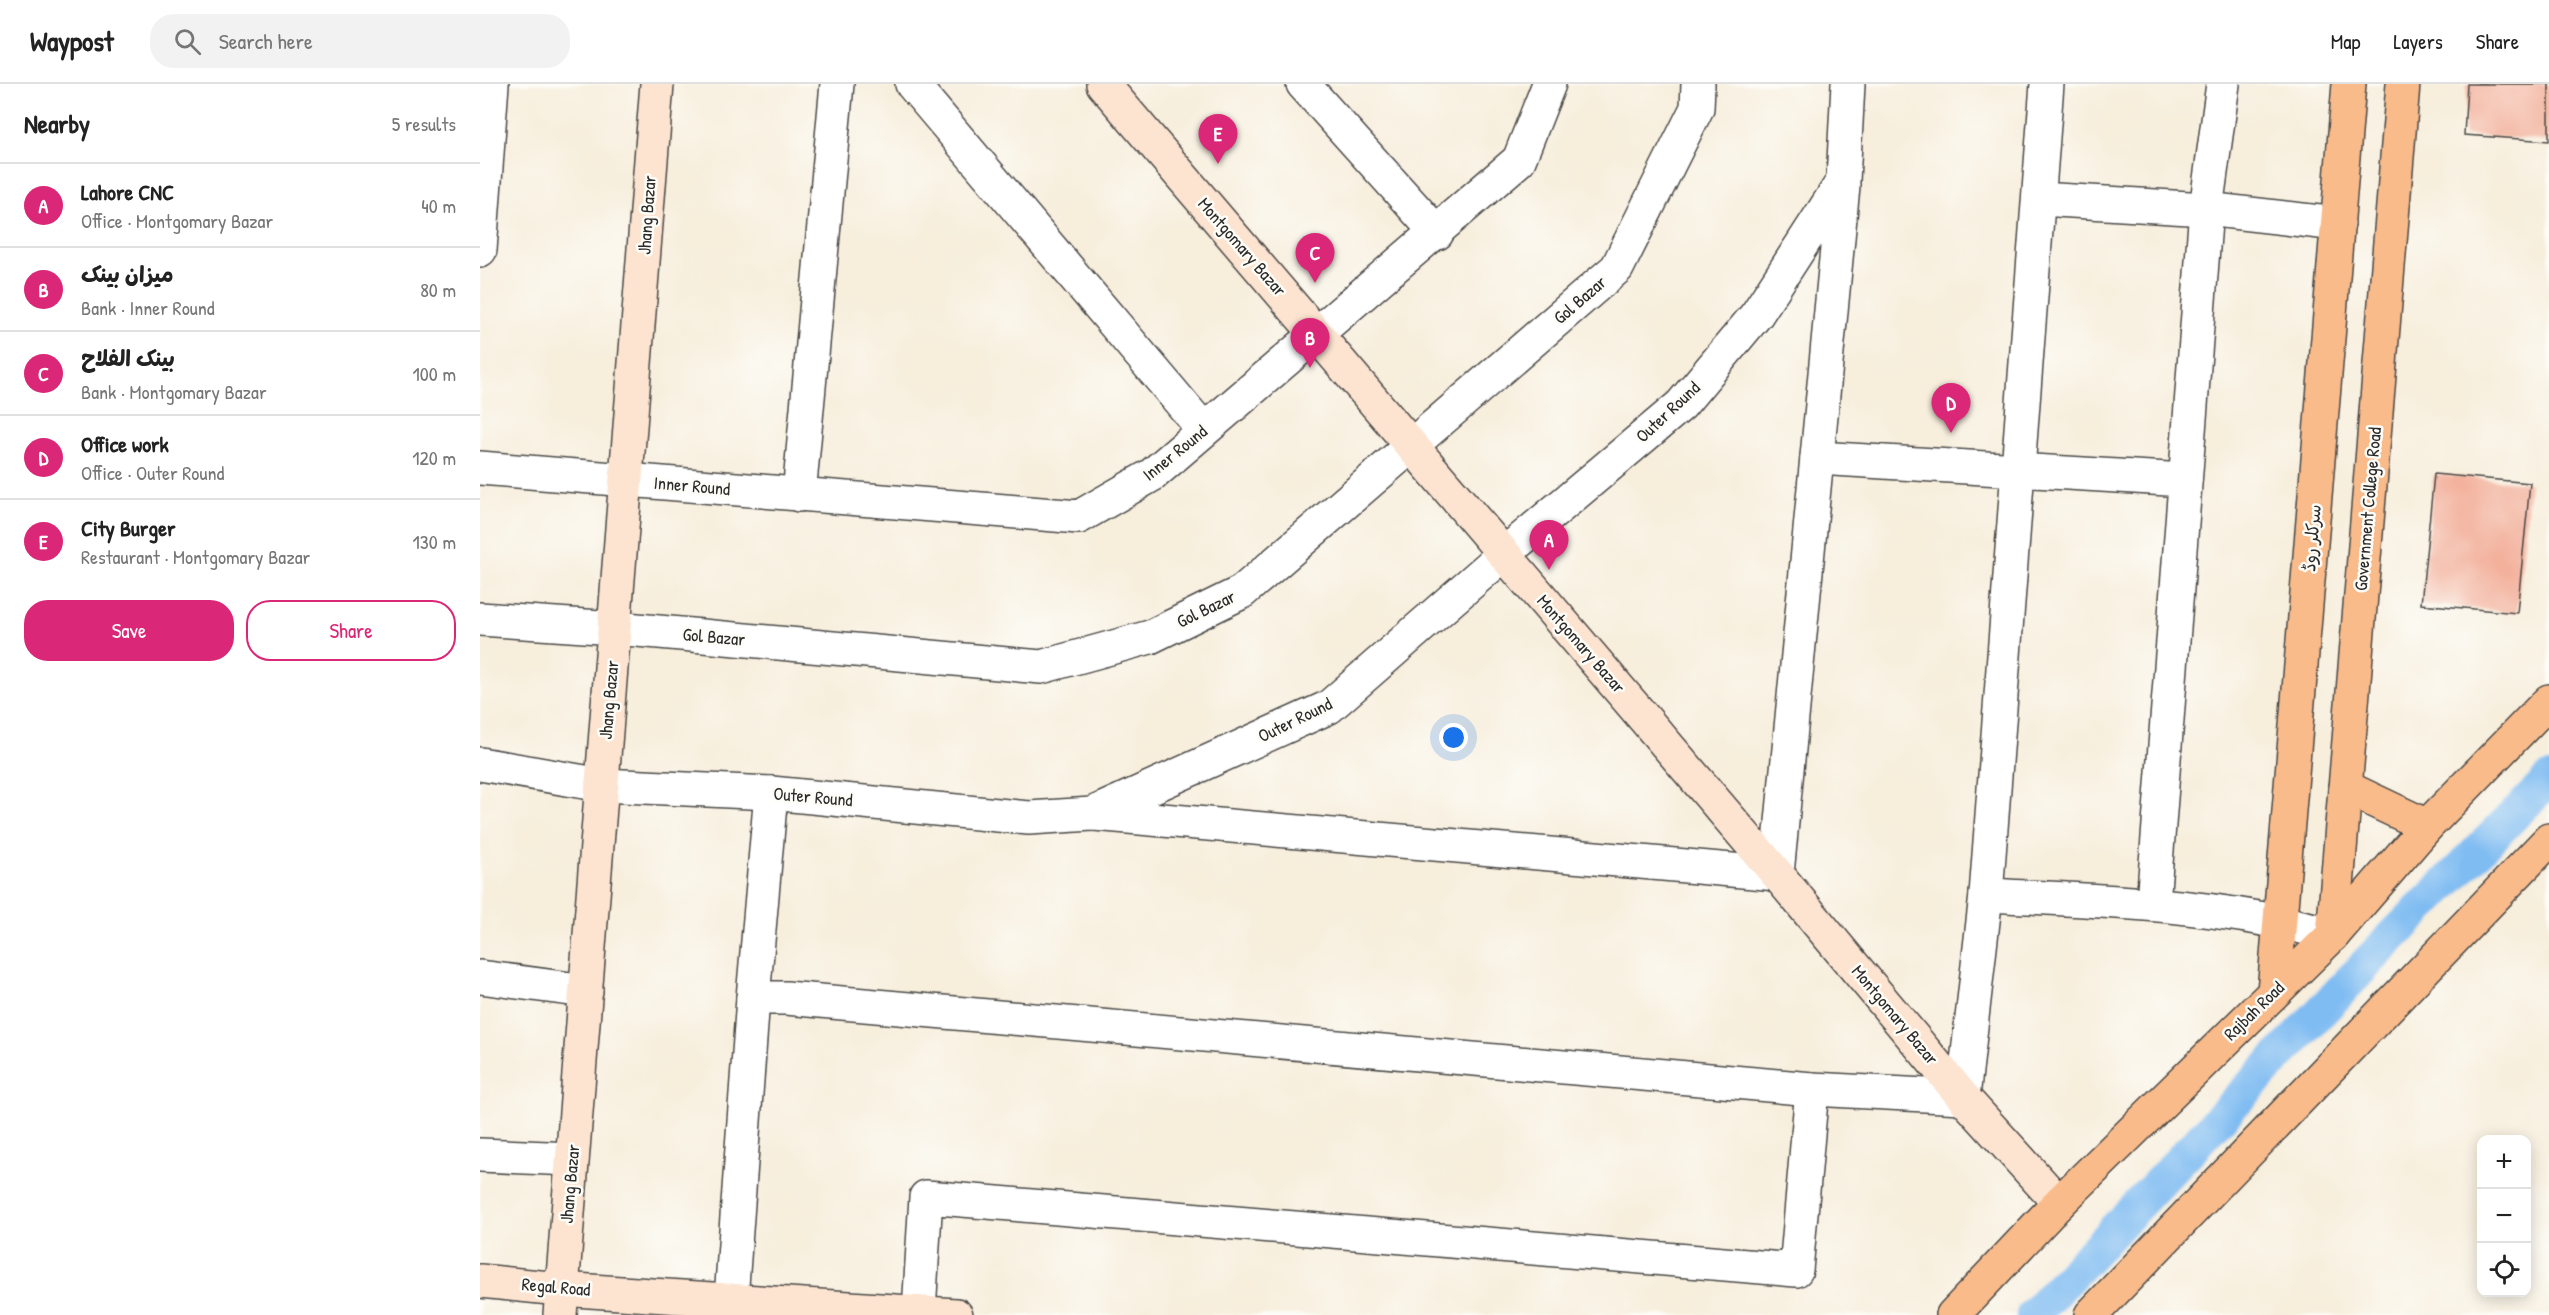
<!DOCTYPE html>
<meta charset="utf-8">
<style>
:root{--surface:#fff;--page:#f2f2f2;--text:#222;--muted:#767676;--line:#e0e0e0;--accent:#db2777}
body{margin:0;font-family:"Patrick Hand","Playpen Sans Arabic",sans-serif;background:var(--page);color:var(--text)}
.controls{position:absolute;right:18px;bottom:18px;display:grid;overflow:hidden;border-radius:12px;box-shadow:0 3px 15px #0003}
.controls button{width:54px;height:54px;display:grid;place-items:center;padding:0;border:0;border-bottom:2px solid var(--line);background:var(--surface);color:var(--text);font:30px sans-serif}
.you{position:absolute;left:974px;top:654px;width:21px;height:21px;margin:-15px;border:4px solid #fff;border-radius:50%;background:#1a73e8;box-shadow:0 0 0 9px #1a73e833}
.badge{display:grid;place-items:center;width:39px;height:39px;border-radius:50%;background:var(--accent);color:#fff;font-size:20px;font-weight:700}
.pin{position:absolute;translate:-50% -50px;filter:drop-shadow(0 2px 3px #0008)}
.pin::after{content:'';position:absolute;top:32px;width:21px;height:18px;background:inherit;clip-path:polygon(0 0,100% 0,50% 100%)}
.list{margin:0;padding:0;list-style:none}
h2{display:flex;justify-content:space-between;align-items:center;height:78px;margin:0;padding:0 24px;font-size:26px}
h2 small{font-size:20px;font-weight:400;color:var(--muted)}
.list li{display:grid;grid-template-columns:39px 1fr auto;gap:18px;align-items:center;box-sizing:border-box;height:84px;padding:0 24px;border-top:2px solid var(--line)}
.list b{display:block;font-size:22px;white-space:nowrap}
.list p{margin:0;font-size:20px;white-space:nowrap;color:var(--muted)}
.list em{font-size:20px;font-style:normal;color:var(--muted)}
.actions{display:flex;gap:12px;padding:18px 24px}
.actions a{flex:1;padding:14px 0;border:2px solid var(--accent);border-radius:24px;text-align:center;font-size:21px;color:var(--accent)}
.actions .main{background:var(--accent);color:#fff}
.icon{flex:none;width:33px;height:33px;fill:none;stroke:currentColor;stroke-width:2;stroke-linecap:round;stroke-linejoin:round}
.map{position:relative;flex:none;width:2069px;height:1231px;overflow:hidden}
header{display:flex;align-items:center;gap:36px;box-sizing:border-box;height:84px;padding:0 30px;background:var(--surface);border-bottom:2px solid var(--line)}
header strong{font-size:28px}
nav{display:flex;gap:33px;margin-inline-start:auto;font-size:21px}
.search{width:420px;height:54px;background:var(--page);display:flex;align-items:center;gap:15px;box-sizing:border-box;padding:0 21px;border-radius:24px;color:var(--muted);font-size:22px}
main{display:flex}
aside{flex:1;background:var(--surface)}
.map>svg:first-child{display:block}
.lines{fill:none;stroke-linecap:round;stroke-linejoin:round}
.canal{stroke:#7fbcf2;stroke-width:34}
.building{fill:#f3b09b}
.street-casing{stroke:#4a4846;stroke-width:36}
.secondary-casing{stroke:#4a4846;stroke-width:36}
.primary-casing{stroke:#4a4846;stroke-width:36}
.street{stroke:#fff;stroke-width:33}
.secondary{stroke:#fde4d1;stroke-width:33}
.primary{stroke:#fabb8b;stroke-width:33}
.labels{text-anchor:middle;stroke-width:5;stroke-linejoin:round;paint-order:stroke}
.street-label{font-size:18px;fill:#2b2b2b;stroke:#fdfcf7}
</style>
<header>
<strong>Waypost</strong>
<div class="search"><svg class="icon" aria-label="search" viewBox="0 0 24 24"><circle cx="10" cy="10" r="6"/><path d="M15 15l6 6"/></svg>Search here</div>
<nav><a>Map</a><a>Layers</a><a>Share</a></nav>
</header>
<main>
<aside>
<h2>Nearby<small>5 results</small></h2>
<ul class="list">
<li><span class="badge">A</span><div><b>Lahore CNC</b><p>Office · Montgomary Bazar</p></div><em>40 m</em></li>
<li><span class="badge">B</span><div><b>میزان بینک</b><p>Bank · Inner Round</p></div><em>80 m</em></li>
<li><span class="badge">C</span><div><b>بینک الفلاح</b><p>Bank · Montgomary Bazar</p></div><em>100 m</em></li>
<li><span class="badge">D</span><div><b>Office work</b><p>Office · Outer Round</p></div><em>120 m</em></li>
<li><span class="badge">E</span><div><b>City Burger</b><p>Restaurant · Montgomary Bazar</p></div><em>130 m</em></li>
</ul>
<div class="actions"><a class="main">Save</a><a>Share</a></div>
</aside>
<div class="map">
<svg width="2069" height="1231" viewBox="0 0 2069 1231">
<rect width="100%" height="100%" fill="#fdfcf7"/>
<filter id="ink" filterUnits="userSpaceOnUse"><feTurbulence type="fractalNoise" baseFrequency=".0167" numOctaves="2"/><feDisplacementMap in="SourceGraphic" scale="12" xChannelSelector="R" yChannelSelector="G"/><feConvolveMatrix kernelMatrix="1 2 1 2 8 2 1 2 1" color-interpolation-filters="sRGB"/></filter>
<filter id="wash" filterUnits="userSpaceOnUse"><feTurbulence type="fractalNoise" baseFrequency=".008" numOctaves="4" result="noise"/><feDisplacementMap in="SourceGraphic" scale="24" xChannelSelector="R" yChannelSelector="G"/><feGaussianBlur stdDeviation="1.35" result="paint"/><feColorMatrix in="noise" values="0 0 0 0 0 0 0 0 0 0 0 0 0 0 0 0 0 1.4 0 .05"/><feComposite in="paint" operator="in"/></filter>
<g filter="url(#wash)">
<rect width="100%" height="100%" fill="#f7eedc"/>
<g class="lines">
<!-- canal -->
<polyline class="canal" points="1553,1231 1906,859 2069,696"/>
</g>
<g id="blocks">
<!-- building -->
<g class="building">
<polygon points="1987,0 2069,0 2069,57 1984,51"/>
<polygon points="1954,390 2050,399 2037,529 1941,520"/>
</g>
</g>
</g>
<g filter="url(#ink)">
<use href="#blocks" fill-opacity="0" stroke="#4a4846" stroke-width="1.5"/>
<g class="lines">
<defs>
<g id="street">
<polyline points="432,0 724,346"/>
<polyline points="823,0 957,149"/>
<polyline points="1559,115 1726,125 1858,140"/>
<polyline points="0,166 12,0"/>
<polyline points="1337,374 1705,396"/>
<polyline points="0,384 599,433 672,391 1039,76 1069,0"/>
<polyline points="319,411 357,0"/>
<polyline points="0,535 135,544 561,583 670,553 762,508 1137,184 1217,24 1218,0"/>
<polyline points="0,680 122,701 291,709 549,734 612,730 849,623 1024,470 1201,321 1277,230 1363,97 1368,0"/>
<polyline points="614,730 1297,790 1363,102"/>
<path d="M 1506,811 C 1622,817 1740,819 1853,851"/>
<polyline points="1673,819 1726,125 1743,0"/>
<polyline points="0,893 106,907"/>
<polyline points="273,914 306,914 1332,1005 1483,1013 1506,811 1567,0"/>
<polyline points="0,1071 92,1075"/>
<polyline points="251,1215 273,914 291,709"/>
<polyline points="439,1227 446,1113 1316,1186 1332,1005"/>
</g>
<g id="secondary">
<polyline points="623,0 1297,790 1483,1013 1579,1119"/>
<polyline points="0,1197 80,1205 476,1231"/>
<polyline points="80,1231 177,0"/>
</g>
<g id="primary">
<polyline points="1865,703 1947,742"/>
<polyline points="1853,851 1923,0"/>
<polyline points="1794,908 1869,0"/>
<polyline points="1473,1231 1579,1119 1853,851 1947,742 2069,617"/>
<polyline points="1611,1231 2069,756"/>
</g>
</defs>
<!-- street casing -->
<use href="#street" class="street-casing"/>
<!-- secondary casing -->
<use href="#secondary" class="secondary-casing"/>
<!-- primary casing -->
<use href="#primary" class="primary-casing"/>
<!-- street -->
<use href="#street" class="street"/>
<!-- secondary -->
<use href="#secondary" class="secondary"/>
<!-- primary -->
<use href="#primary" class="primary"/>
</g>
</g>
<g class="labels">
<!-- street labels -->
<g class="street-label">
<text transform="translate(167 131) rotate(-86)" y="6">Jhang Bazar</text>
<text transform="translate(762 163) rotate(49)" y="6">Montgomary Bazar</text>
<text transform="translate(1100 216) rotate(-41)" y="6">Gol Bazar</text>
<text transform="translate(1188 328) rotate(-43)" y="6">Outer Round</text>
<text transform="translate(695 369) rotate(-39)" y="6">Inner Round</text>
<text transform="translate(212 402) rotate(5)" y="6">Inner Round</text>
<text transform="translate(1888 425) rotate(-85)" y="6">Government College Road</text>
<text transform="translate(1832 454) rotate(-85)" y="6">سرکلر روڈ</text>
<text transform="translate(726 525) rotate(-26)" y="6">Gol Bazar</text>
<text transform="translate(234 553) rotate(5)" y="6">Gol Bazar</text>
<text transform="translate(1101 560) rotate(49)" y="6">Montgomary Bazar</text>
<text transform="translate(129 616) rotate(-85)" y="6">Jhang Bazar</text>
<text transform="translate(815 636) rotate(-26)" y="6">Outer Round</text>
<text transform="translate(333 713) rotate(5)" y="6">Outer Round</text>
<text transform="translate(1774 927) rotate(-44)" y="6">Rajbah Road</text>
<text transform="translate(1415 931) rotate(50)" y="6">Montgomary Bazar</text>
<text transform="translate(90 1100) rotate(-85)" y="6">Jhang Bazar</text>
<text transform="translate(76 1203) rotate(5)" y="6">Regal Road</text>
</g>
</g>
</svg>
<div class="controls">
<button>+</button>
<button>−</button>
<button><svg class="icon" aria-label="locate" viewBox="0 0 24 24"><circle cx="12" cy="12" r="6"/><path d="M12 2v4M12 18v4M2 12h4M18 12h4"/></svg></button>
</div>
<div class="you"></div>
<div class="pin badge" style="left:1069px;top:486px">A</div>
<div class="pin badge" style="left:830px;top:284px">B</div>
<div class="pin badge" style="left:835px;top:199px">C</div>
<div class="pin badge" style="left:1471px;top:349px">D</div>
<div class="pin badge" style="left:738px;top:80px">E</div>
</div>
</main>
